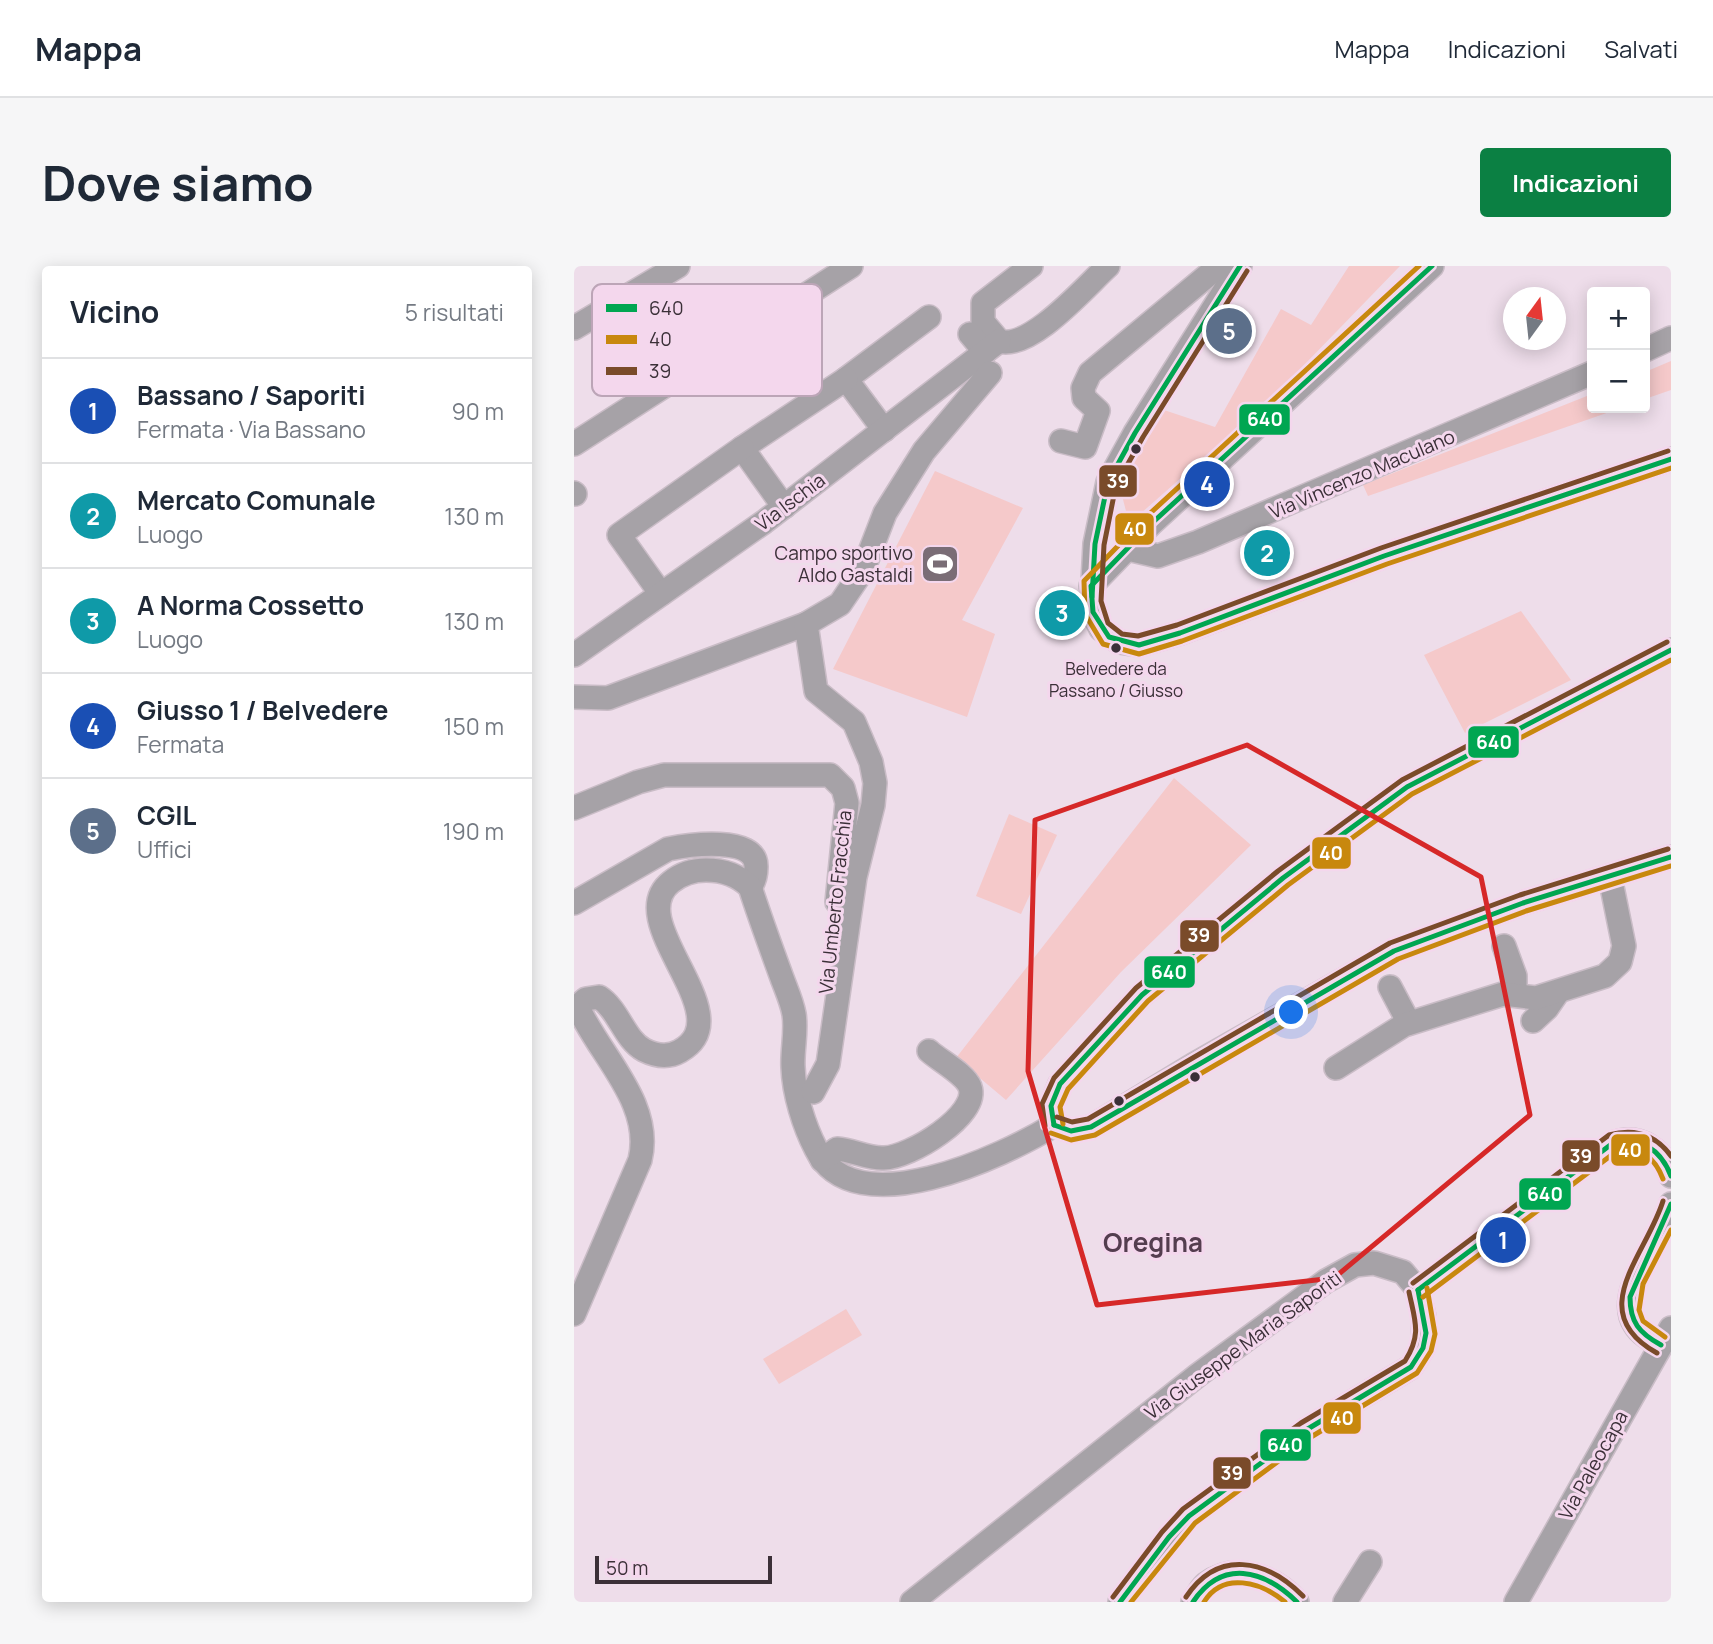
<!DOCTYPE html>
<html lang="it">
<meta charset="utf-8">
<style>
:root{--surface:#fff;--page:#f6f6f7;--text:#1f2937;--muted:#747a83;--line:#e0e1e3;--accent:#0b8043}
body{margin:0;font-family:Manrope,sans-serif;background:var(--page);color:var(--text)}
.controls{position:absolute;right:21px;top:21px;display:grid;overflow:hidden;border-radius:7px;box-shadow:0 4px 18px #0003}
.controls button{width:63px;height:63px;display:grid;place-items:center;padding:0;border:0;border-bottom:2px solid var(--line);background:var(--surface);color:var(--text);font:35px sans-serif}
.compass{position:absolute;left:929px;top:21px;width:63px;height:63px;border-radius:50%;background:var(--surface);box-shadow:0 4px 18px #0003;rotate:15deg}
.scale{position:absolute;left:21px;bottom:18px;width:177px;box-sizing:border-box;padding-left:7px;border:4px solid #3b3038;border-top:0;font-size:19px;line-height:24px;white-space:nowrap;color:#3b3038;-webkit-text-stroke:5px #f4d7ed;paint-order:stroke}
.you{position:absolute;left:718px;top:747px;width:24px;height:24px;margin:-18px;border:5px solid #fff;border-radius:50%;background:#1a73e8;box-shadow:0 0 0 10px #1a73e833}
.badge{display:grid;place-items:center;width:46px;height:46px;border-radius:50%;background:var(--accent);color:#fff;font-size:23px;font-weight:700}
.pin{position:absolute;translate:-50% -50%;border:4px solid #fff;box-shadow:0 2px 7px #0006}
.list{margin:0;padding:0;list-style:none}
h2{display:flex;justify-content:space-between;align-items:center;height:91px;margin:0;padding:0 28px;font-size:30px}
h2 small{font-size:23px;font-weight:400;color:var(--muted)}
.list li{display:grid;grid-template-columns:46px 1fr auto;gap:21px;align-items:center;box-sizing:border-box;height:105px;padding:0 28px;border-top:2px solid var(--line)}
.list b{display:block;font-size:26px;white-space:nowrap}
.list p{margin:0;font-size:23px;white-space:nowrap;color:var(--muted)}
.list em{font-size:23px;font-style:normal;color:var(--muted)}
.map{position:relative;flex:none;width:1097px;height:1336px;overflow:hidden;border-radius:7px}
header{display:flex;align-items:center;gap:42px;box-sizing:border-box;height:98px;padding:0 35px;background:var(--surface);border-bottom:2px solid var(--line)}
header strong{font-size:33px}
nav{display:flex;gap:38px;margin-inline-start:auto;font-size:24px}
.intro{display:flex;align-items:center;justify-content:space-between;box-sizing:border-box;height:168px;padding:0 42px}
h1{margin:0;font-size:49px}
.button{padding:18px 32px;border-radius:7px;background:var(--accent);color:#fff;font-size:24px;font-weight:700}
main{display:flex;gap:42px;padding:0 42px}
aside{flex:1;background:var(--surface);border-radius:7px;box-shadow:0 4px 18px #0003}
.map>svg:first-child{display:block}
.green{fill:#f5c9ca}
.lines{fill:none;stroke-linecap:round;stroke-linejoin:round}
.minor-casing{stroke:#c9bcc6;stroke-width:26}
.minor{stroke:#a6a2a7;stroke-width:23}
.bus-1-casing{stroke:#f4d7ed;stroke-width:10}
.bus-2-casing{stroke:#f4d7ed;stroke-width:10}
.bus-3-casing{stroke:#f4d7ed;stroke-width:10}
.bus-1{stroke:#00a651;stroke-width:5}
.bus-2{stroke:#c8880e;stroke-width:5}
.bus-3{stroke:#7a4b2a;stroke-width:5}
.marked{fill:none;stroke:#d62828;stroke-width:5;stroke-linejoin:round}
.bus-dot{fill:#3b3038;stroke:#f4d7ed;stroke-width:2.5}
.labels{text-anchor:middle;stroke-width:6;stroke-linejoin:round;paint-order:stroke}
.bus-label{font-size:17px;fill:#3b3038;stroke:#f4d7ed}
.street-label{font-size:19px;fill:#3b3038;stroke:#f4d7ed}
.poi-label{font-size:19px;fill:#3b3038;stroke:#f4d7ed;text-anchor:end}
.district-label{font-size:26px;font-weight:bold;fill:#543d4f;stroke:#f4d7ed}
.key{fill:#f4d7ed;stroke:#bca5b7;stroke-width:2}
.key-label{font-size:19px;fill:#3b3038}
.line-badge{stroke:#f4d7ed;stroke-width:2.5}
.badge-label{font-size:19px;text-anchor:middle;font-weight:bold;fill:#fff}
</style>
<header>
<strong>Mappa</strong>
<nav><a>Mappa</a><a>Indicazioni</a><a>Salvati</a></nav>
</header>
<div class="intro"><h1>Dove siamo</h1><a class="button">Indicazioni</a></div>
<main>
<aside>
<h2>Vicino<small>5 risultati</small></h2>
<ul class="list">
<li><span class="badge" style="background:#1a4fb4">1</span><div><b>Bassano / Saporiti</b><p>Fermata · Via Bassano</p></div><em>90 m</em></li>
<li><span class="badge" style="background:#0f9aa8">2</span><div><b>Mercato Comunale</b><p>Luogo</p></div><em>130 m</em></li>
<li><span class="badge" style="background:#0f9aa8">3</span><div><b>A Norma Cossetto</b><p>Luogo</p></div><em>130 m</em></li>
<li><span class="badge" style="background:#1a4fb4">4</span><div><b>Giusso 1 / Belvedere</b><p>Fermata</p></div><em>150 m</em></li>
<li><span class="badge" style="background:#5c6f8a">5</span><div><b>CGIL</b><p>Uffici</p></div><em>190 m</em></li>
</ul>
</aside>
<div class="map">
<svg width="1097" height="1336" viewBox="0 0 1097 1336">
<rect width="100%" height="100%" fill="#eeddea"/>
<!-- green -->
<g class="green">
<polygon points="775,0 826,0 701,129 565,249 552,245 546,222 590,144 641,161 707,43 737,59"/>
<polygon points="1097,95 1097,124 1071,133 1071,106"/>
<polygon points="1018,128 1018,142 1047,142 794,230 789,219"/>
<polygon points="361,205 449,242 388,354 421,368 393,451 259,403"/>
<polygon points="947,345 997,414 891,467 850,389"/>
<polygon points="600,512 677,579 547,706 432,834 382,792"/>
<polygon points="435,548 483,569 447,648 402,630"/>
<polygon points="272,1043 288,1069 205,1118 189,1093"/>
</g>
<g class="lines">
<defs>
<g id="minor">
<path d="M 457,0 L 409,37 L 409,56 L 425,75 C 456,85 512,20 534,0"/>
<polyline points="666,0 561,167 534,216 521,278 518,335 519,346 527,363 545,376 565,379 606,367 810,290 1097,193"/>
<polyline points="0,62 104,0"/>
<polyline points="396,68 411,86"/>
<polyline points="1071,84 1097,72"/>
<polyline points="310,164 272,113 355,51"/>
<polyline points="487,175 511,181 524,145 510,132 509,122 516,107 645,0"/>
<polyline points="0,178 277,0"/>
<polyline points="0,227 1,228"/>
<polyline points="210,241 168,182 272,113"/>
<polyline points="554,283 584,290 624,276 1018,107"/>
<polyline points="517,320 577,258 858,0"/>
<polyline points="87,328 45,269 168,182"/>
<polyline points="0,389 190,256 425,75"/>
<polyline points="0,431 34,432 232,358"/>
<polyline points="0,542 64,516 90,509 256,509 269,522 273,537 263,636"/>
<path d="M 0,637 L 94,583 C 114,579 183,569 182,601 C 182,609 181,615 176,621"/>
<polyline points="930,680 941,710 941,728"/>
<polyline points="816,721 835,757"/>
<path d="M 0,744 L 12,733 L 25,731 C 45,744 50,773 70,784 C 82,790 94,792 106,785 C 170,749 46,656 97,616 C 107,608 120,604 132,604 C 150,604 164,609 176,621 C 186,652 197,682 208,712 C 212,723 218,736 220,748 C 223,765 218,784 219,801 C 220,828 230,860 242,883 C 280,961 430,890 480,859"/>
<polyline points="959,755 973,742 984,726"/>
<polyline points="762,802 830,759 929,728 962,732 1031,710 1046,696 1050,680 1036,611"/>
<polyline points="239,826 254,798 281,611 299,539 301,517 297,496 280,456 242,425 232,358 266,338 289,304 311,247 350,185 416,107"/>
<polyline points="480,859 477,840 486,818 568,729 709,612 833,521 1097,384"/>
<polyline points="480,859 497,865 517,861 619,799 820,685 949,637 1097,591"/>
<path d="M 248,894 L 263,883 C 279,884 294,893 310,892 C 335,892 406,849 396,821 C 391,808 366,795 355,785"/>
<path d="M 844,1024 L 1039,877 C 1066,867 1089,884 1097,910"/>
<path d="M 0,1048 L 66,894 C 80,837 25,789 4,741"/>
<path d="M 1087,1079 C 1078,1074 1066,1068 1061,1059 C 1039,1025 1091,973 1097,938"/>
<polyline points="338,1336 624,1109 752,1015 781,999 800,997 829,1006 844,1024 850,1051 849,1082 837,1101 732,1164 615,1250 595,1271 546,1336"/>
<path d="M 619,1336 C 623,1331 627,1322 632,1318 C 662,1295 702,1312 723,1336"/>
<polyline points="771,1336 796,1296"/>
<polyline points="942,1336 1097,1062"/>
</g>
</defs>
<!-- minor casing -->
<use href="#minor" class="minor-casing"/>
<!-- minor -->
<use href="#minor" class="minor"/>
<defs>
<g id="bus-1">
<polyline points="858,0 577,258 517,320 519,346 535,371 565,379 606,367 810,290 1097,193"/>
<polyline points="518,331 521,278 534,216 561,167 666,0"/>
<polyline points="480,859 477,840 486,818 568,729 709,612 833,521 1097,384"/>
<polyline points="480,859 497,865 517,861 820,685 949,637 1097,591"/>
<path d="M 844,1024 L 1039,877 C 1067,870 1087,884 1097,910"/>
<path d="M 1087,1079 C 1065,1067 1056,1056 1056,1031 L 1097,938"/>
<polyline points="546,1336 595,1271 615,1250 732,1164 837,1101 849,1082 852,1067 844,1024"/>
<path d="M 619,1336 C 648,1293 689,1303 723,1336"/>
</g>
<g id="bus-2">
<polyline points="845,0 571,252 510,315 511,348 529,378 565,388 608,375 813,298 1097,202"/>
<polyline points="489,858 486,841 494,823 574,735 714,619 838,528 1097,394"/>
<polyline points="477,867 497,874 521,869 824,693 952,645 1097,600"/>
<path d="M 849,1031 L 1043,885 C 1066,879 1081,892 1089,913"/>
<polyline points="1091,1071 1069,1055 1065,1044 1069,1018 1097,964"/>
<polyline points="557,1336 621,1257 737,1171 843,1107 857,1085 861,1068 853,1022"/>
<path d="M 630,1336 C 649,1305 687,1316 711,1336"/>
</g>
<g id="bus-3">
<polyline points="673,5 569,171 542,219 530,279 527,335 534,357 548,368 564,370 603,359 807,282 1094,185"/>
<polyline points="483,851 498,856 514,853 816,677 946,629 1094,583"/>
<polyline points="471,860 468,838 480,812 562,722 704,605 828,514 1093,376"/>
<path d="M 839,1017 L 1035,869 C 1060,862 1081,868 1097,890"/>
<path d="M 1083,1087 C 1009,1046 1072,990 1089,935"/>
<path d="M 539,1331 L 588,1266 L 609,1243 L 727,1157 L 831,1095 C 848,1068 841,1055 835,1026"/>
<path d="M 612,1331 C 644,1283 692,1293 729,1330"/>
</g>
</defs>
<!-- bus-1 casing -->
<use href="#bus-1" class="bus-1-casing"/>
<!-- bus-2 casing -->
<use href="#bus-2" class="bus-2-casing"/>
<!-- bus-3 casing -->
<use href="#bus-3" class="bus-3-casing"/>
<!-- bus-1 -->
<use href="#bus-1" class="bus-1"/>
<!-- bus-2 -->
<use href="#bus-2" class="bus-2"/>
<!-- bus-3 -->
<use href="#bus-3" class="bus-3"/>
</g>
<!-- marked area -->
<path class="marked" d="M 673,479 L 907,611 L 956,849 L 760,1012 L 523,1039 L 454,805 L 461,554 Z"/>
<!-- icons -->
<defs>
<symbol id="stadium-square" viewBox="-11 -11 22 22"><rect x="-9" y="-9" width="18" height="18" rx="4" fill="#7a6d76" stroke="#f4d7ed"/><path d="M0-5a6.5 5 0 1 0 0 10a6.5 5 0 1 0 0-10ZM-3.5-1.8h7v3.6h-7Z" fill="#fff"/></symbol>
</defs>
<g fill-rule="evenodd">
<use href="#stadium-square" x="344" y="276" width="44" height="44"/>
</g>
<!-- markers -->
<g class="bus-dot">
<circle cx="562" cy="183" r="6"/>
<circle cx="542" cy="382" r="6"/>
<circle cx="621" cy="811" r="6"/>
<circle cx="545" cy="835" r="6"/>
</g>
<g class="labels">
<!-- bus labels -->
<g class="bus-label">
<text x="542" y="409">Belvedere da<tspan x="542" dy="22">Passano / Giusso</tspan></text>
</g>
<!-- street labels -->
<g class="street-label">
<text transform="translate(788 208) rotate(-23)" y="7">Via Vincenzo Maculano</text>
<text transform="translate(216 236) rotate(-37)" y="7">Via Ischia</text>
<text transform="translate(261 636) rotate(-84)" y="7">Via Umberto Fracchia</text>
<text transform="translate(669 1079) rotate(-36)" y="7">Via Giuseppe Maria Saporiti</text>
<text transform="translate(1019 1199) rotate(-61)" y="7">Via Paleocapa</text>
</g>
<!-- poi labels -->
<g class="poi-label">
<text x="339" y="294">Campo sportivo<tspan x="339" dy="22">Aldo Gastaldi</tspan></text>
</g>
<!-- district labels -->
<g class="district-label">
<text x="579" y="986">Oregina</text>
</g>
</g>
<!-- legend -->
<rect x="18" y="18" width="230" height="112" rx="10" class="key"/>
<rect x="32" y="38" width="31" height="8" fill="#00a651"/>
<rect x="32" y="69" width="31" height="9" fill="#c8880e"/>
<rect x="32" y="101" width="31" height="8" fill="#7a4b2a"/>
<g class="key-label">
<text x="75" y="49">640</text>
<text x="75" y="80">40</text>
<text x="75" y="112">39</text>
</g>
<g class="line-badge">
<rect x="664" y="137" width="53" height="33" rx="7" fill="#00a651"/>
<rect x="524" y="198" width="40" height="34" rx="7" fill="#7a4b2a"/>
<rect x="540" y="246" width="41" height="34" rx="7" fill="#c8880e"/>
<rect x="893" y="459" width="53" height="34" rx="7" fill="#00a651"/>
<rect x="737" y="570" width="41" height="34" rx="7" fill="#c8880e"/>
<rect x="605" y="653" width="41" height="34" rx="7" fill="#7a4b2a"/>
<rect x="569" y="689" width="53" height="34" rx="7" fill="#00a651"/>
<rect x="1036" y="867" width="41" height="34" rx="7" fill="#c8880e"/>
<rect x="987" y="873" width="40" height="34" rx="7" fill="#7a4b2a"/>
<rect x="944" y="911" width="54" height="34" rx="7" fill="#00a651"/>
<rect x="748" y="1135" width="40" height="34" rx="7" fill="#c8880e"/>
<rect x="685" y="1162" width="53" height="34" rx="7" fill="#00a651"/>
<rect x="638" y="1190" width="40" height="34" rx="7" fill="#7a4b2a"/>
</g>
<g class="badge-label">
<text x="691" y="160">640</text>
<text x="544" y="222">39</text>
<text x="561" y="270">40</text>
<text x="920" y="483">640</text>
<text x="757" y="594">40</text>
<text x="625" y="676">39</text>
<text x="595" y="713">640</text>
<text x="1056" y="891">40</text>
<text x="1007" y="897">39</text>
<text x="971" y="935">640</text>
<text x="768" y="1159">40</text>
<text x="711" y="1186">640</text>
<text x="658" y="1214">39</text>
</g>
</svg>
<div class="controls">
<button>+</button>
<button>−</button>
</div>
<svg class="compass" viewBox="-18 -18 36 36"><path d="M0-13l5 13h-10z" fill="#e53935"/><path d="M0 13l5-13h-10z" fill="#747a83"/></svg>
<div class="scale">50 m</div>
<div class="you"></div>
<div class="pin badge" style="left:929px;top:974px;background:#1a4fb4">1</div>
<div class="pin badge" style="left:693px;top:287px;background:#0f9aa8">2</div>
<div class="pin badge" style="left:488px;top:347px;background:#0f9aa8">3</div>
<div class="pin badge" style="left:633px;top:218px;background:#1a4fb4">4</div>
<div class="pin badge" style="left:655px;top:65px;background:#5c6f8a">5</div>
</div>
</main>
